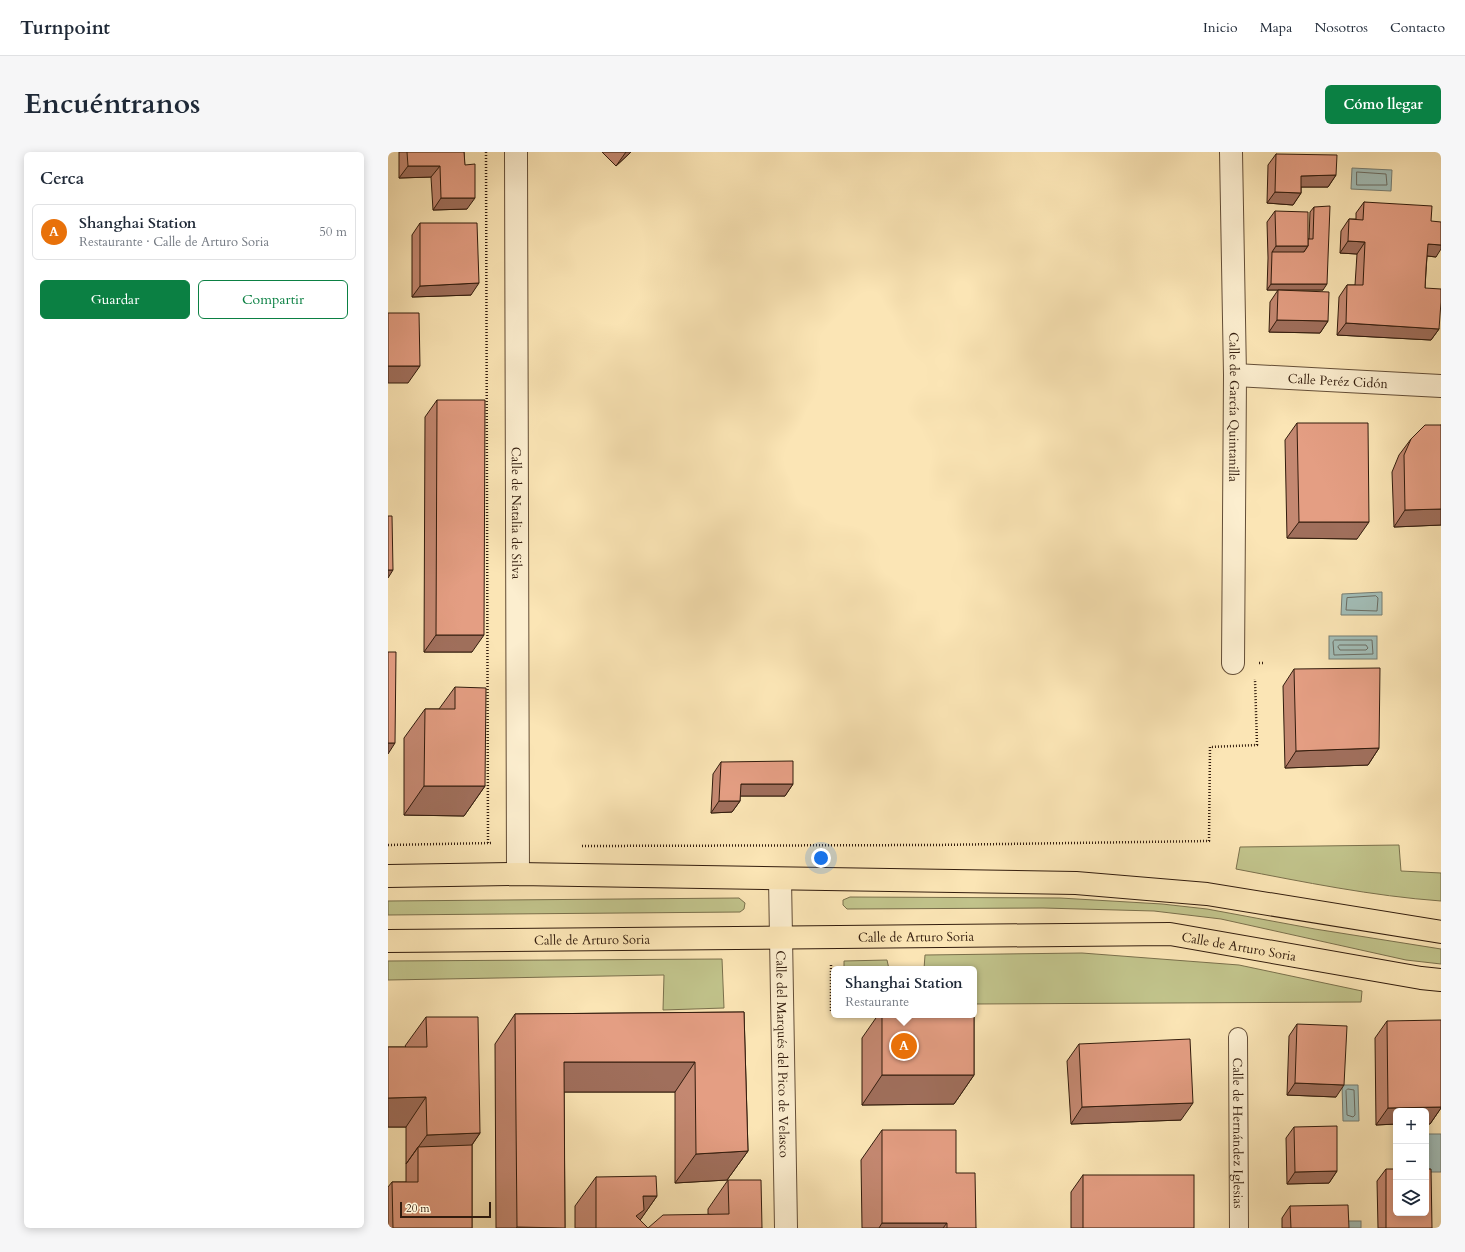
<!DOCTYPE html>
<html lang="es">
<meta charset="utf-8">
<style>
:root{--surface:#fff;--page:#f6f6f7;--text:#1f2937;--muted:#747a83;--line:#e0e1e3;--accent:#0b8043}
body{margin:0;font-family:Cardo,serif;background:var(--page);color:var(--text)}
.controls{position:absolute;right:12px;bottom:12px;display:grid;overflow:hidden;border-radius:6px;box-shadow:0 2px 10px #0003}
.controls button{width:36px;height:36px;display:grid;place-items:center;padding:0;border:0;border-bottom:1px solid var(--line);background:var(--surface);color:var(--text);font:20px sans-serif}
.scale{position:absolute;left:12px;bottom:10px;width:91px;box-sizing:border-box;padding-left:4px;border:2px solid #321c0d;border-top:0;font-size:11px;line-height:14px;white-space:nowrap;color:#321c0d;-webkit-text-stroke:3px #fceecf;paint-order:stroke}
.you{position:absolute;left:433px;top:706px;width:14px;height:14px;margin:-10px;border:3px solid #fff;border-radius:50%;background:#1a73e8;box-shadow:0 0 0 6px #1a73e833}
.badge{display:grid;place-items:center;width:26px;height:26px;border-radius:50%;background:var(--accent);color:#fff;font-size:13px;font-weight:700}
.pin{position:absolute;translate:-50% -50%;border:2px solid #fff;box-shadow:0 1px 4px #0006}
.popup{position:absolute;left:443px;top:814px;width:146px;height:52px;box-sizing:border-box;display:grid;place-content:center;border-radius:6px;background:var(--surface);filter:drop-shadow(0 1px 3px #0005);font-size:13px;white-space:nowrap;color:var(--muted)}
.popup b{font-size:15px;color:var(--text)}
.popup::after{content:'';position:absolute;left:50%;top:100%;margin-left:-8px;border:8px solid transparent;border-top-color:var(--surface)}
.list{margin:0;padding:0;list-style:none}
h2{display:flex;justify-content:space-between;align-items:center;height:52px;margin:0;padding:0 16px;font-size:17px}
h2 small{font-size:13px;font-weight:400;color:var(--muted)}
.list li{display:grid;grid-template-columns:26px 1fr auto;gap:12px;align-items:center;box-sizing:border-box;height:56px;margin:0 8px 8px;padding:0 8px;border:1px solid var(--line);border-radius:6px}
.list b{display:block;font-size:15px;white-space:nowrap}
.list p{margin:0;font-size:13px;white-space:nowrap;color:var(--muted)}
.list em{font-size:13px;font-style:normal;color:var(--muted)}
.actions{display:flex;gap:8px;padding:12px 16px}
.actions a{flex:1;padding:9px 0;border:1px solid var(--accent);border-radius:6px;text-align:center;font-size:14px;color:var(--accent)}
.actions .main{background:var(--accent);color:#fff}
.icon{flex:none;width:22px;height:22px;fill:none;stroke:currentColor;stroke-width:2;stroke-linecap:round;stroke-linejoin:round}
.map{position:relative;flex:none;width:1053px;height:1076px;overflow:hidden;border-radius:6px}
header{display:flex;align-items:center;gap:24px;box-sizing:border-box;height:56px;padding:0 20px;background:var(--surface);border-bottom:1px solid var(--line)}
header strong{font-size:19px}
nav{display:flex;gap:22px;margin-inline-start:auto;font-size:14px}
.intro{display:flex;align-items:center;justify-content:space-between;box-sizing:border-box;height:96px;padding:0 24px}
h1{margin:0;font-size:28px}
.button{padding:10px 18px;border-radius:6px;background:var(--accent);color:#fff;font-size:14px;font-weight:700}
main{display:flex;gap:24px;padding:0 24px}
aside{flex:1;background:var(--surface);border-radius:6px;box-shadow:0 2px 10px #0003}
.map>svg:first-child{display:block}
.green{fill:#c1c38b;stroke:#7a704c}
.water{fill:#a2bdb7;stroke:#757d73}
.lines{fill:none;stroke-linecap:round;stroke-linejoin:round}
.shore{stroke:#6a6c62;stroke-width:1}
.pedestrian-casing{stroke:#644e37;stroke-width:20}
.minor-casing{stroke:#644e37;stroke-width:24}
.primary-casing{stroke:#321c0d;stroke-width:24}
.path{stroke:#321c0d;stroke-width:2.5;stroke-dasharray:1 2;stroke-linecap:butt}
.pedestrian{stroke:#fceecf;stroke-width:18}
.minor{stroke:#fceecf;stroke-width:22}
.primary{stroke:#fbe5b5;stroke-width:22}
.wall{fill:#c48871;stroke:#321c0d}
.shaded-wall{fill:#a06f5c;stroke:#321c0d}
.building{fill:#e49e83;stroke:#321c0d}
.labels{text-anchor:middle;stroke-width:4;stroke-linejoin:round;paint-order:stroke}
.street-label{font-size:13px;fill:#321c0d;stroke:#fceecf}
</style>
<header>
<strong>Turnpoint</strong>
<nav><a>Inicio</a><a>Mapa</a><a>Nosotros</a><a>Contacto</a></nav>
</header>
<div class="intro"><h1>Encuéntranos</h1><a class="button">Cómo llegar</a></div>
<main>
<aside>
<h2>Cerca<small></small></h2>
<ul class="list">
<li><span class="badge" style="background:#e8710a">A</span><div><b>Shanghai Station</b><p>Restaurante · Calle de Arturo Soria</p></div><em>50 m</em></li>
</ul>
<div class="actions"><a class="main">Guardar</a><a>Compartir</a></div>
</aside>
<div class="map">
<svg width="1053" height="1076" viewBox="0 0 1053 1076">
<rect width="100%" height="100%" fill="#fbe5b5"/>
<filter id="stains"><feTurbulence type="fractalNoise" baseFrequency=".005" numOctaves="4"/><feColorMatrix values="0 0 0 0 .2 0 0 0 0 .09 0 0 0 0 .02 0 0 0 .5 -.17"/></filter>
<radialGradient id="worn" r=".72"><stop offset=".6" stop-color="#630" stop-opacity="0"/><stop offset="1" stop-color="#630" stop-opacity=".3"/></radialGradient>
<!-- green -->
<g class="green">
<path d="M 1011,693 L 1013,719 L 1053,721 L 1053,749 C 984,744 916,730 848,717 L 852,695 Z"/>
<polygon points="462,745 672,746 774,752 819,757 927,777 1053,797 1053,812 1018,808 833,767 766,759 655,756 459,757 455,753 455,748"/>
<polygon points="351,746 357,751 356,757 352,760 0,763 0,749"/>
<polygon points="694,801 851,813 974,839 973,850 586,852 586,817 536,817 537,803"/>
<polygon points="334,807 336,856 275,858 276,823 0,828 0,809"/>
<polygon points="499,808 501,817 456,817 456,809"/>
</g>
<!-- water -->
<g class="water">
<polygon points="964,16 1004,18 1003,39 963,37"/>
<polygon points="994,440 994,463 953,463 954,442"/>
<rect x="941" y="484" width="48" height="23"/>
<polygon points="954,933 970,933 971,969 955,969"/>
<rect x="1038" y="982" width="15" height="38"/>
<rect x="955" y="1069" width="18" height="7"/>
</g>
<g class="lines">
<!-- shore -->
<g class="shore">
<polygon points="969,20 998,22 999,33 969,33"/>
<polygon points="988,444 990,446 989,459 958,458 959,446"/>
<polygon points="947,488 984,488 985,502 946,503 945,490"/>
<polygon points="952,493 978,493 980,496 978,498 952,498 950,495"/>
<polygon points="960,937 966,938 967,963 965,965 959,963 958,939"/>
</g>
<defs>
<g id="pedestrian">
<path id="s1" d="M 850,885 L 851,1076"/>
</g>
<g id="minor">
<path id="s2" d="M 128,0 L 130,722"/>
<path id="s3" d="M 843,0 L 847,223 L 845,511"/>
<path id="s4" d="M 847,223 L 1053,234"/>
<path id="s5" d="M 392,727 L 398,1076"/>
</g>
<g id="primary">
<polyline points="0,724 130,722 688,731 819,742 1053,780"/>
<path id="s6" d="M 0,789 L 782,782 L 1033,826 L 1053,828"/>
</g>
</defs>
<!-- pedestrian casing -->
<use href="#pedestrian" class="pedestrian-casing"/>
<!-- minor casing -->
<use href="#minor" class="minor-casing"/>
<!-- primary casing -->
<use href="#primary" class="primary-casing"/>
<!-- path -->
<g class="path">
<polyline points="98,0 100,691"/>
<polyline points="871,511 877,511"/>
<polyline points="0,693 103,691"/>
<polyline points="194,694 547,693 821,689 822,595 869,593 867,527"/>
<polyline points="443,859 443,811"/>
</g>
<!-- pedestrian -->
<use href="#pedestrian" class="pedestrian"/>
<!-- minor -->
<use href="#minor" class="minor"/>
<!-- primary -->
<use href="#primary" class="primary"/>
</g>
<!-- wall -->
<g class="wall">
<polygon points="11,0 76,0 79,57 45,58 43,25 11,26"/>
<polygon points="214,0 243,0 228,14"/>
<polygon points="888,2 948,23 940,35 913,35 913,41 905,53 879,51 880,13"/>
<polygon points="976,50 1043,69 1048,105 1039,104 1037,136 1051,177 1043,188 949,183 951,145 959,133 967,133 969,102 952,101 953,79 961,67 968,67 968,61"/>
<polygon points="926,55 935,138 879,138 880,106 879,70 887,59 920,87 921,87 922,60"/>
<polygon points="32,71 83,143 24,145 24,83"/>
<polygon points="890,138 940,169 932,181 881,180 882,150"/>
<polygon points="49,248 84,500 36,500 37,265"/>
<polygon points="909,271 969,387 899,386 897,288"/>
<polygon points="1053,273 1053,373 1006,375 1004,320 1011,303 1023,287"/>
<polygon points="906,517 991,596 980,613 897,616 895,534"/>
<polygon points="67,535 97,634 76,664 16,663 16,586 37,557 51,557"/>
<polygon points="333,610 405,632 397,644 352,644 352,649 344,660 323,661 325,622"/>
<polygon points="356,860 360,999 339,1028 287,1031 287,940 176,940 177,1076 108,1076 107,892 127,862"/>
<polygon points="490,863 586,863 586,923 566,952 474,953 474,886"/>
<polygon points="38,865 92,981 84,993 84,1076 0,1076 0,1035 4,1030 18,1030 18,975 0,975 0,895 18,895 17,894"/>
<polygon points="999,869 1053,901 1053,956 1042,972 1038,972 1038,959 1008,959 1008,972 988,973 987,886"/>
<polygon points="909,872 948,945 899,943 901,884"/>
<polygon points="691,892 793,968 683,972 679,909"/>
<polygon points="906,975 949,1019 941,1031 899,1032 898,986"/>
<polygon points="494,978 568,1021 588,1076 474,1076 473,1008"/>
<polygon points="998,1017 1044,1076 990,1076 989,1029"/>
<polygon points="695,1023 806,1076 683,1076 683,1040"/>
<polygon points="208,1025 269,1044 252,1068 260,1076 187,1076 187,1054"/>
<polygon points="340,1028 374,1076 320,1062 320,1057"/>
<polygon points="902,1054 961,1076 894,1076 894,1066"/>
</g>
<!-- shaded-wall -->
<g class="shaded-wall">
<polygon points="238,0 243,0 228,14"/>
<polygon points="20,14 52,14 43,25 11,26"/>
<polygon points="948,23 940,35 905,35 913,24"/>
<polygon points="887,40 913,41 905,53 879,51"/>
<polygon points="53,46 87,46 79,57 45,58"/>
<polygon points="960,89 977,90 969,102 952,101"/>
<polygon points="1040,92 1053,93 1053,97 1048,105 1032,103"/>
<polygon points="888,94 920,94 912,106 884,100"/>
<polygon points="91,131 83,143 24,145 32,134"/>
<polygon points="883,132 939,132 935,138 879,138"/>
<polygon points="889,168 940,169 932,181 881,180"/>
<polygon points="958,171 1051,177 1043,188 949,183"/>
<polygon points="0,214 32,214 20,231 0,231"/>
<polygon points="1053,357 1053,373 1006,375 1017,358"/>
<polygon points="911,370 981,370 969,387 899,386"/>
<polygon points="0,418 5,418 0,426"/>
<polygon points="48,483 96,483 84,500 36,500"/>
<polygon points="0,591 7,591 0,602"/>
<polygon points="991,596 980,613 897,616 908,599"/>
<polygon points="353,632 405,632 397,644 345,644"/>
<polygon points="36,634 97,634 76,664 16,663"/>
<polygon points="331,649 352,649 344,660 323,661"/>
<polygon points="176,910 307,910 287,940 156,940"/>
<polygon points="494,923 586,923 566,952 474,953"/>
<polygon points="907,931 956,933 948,945 899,943"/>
<polygon points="38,945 18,975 0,975 0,946"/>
<polygon points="805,951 793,968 683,972 694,955"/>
<polygon points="1053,955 1053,956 1042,972 1038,972 1038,959 1008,959 1008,972 988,973 1000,956"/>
<polygon points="92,981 72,1010 30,995 18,1012 39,983"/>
<polygon points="360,999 339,1028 287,1031 308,1002"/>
<polygon points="949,1019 941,1031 899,1032 907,1020"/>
<polygon points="255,1044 269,1044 248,1074 245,1074"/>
<polygon points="494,1071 559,1071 555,1076 491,1076"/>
<polygon points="129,1075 169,1076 128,1076"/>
</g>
<!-- building -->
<g class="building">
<polygon points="19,0 76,0 77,13 87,12 87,46 53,46 52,14 20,14"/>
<polygon points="888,2 949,3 948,23 913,24 913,41 887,40"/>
<polygon points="976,50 1044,54 1043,69 1053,70 1053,93 1040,92 1038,116 1037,136 1053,137 1053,150 1051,177 958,171 959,133 975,133 977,90 960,89 961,67 975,68"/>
<polygon points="942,54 939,132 883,132 884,100 916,100 920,94 920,87 925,87 926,55"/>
<polygon points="887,59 920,60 920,94 888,94"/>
<polygon points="32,71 89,71 91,131 32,134"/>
<polygon points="890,138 941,140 940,169 889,168"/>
<polygon points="0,161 31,161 32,214 0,214"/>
<polygon points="49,248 97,248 96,483 48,483"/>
<polygon points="909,271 980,271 981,370 911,370"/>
<polygon points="1037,273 1053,273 1053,357 1017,358 1016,303 1023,287"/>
<polygon points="0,364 4,364 5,418 0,418"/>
<polygon points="0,500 8,500 7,591 0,591"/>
<polygon points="992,516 991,596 908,599 906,517"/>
<polygon points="67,535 98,536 97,634 36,634 37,557 67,557"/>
<polygon points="405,609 405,632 353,632 352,649 331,649 333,610"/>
<polygon points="586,857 586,923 494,923 494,863 586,863"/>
<polygon points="356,860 360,999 308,1002 307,910 176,910 177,1076 129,1075 127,862"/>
<polygon points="38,865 90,865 92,981 39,983 38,945 0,946 0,895 39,895"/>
<polygon points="1053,868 1053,955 1000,956 999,869"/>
<polygon points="909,872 959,874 956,933 907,931"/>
<polygon points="802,887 805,951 694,955 691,892"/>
<polygon points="949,974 949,1019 907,1020 906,975"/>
<polygon points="494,978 568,978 568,1021 587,1021 588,1076 559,1076 559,1071 494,1071"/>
<polygon points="84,993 84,1076 5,1076 4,1030 30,1030 30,995"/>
<polygon points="998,1017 1008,1017 1008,1061 1038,1061 1038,1017 1043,1017 1044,1076 998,1076"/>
<rect x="695" y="1023" width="111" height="53"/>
<polygon points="268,1024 269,1044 255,1044 256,1058 248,1064 260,1076 208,1076 208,1025"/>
<polygon points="340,1028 373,1028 374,1076 260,1076 275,1063 341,1062"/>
<polygon points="960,1053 961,1076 903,1076 902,1054"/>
</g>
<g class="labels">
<!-- street labels -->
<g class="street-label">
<text dy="5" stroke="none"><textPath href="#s4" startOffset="103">Calle Peréz Cidón</textPath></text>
<text dy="5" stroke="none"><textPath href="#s3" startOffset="255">Calle de García Quintanilla</textPath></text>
<text dy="5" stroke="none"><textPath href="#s2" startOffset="361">Calle de Natalia de Silva</textPath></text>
<text dy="5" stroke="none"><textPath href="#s6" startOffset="528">Calle de Arturo Soria</textPath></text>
<text dy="5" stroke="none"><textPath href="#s6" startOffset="204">Calle de Arturo Soria</textPath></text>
<text dy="5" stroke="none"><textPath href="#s6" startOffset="852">Calle de Arturo Soria</textPath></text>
<text dy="5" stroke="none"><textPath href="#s5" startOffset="175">Calle del Marqués del Pico de Velasco</textPath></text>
<text dy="5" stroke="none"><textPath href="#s1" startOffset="96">Calle de Hernández Iglesias</textPath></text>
</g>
</g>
<rect width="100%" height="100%" filter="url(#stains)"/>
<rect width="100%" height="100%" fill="url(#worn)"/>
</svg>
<div class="controls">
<button>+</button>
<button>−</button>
<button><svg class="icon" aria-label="layers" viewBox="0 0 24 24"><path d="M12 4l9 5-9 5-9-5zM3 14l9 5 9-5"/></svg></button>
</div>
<div class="scale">20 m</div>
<div class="you"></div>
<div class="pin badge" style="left:516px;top:894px;background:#e8710a">A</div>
<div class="popup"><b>Shanghai Station</b>Restaurante</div>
</div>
</main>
